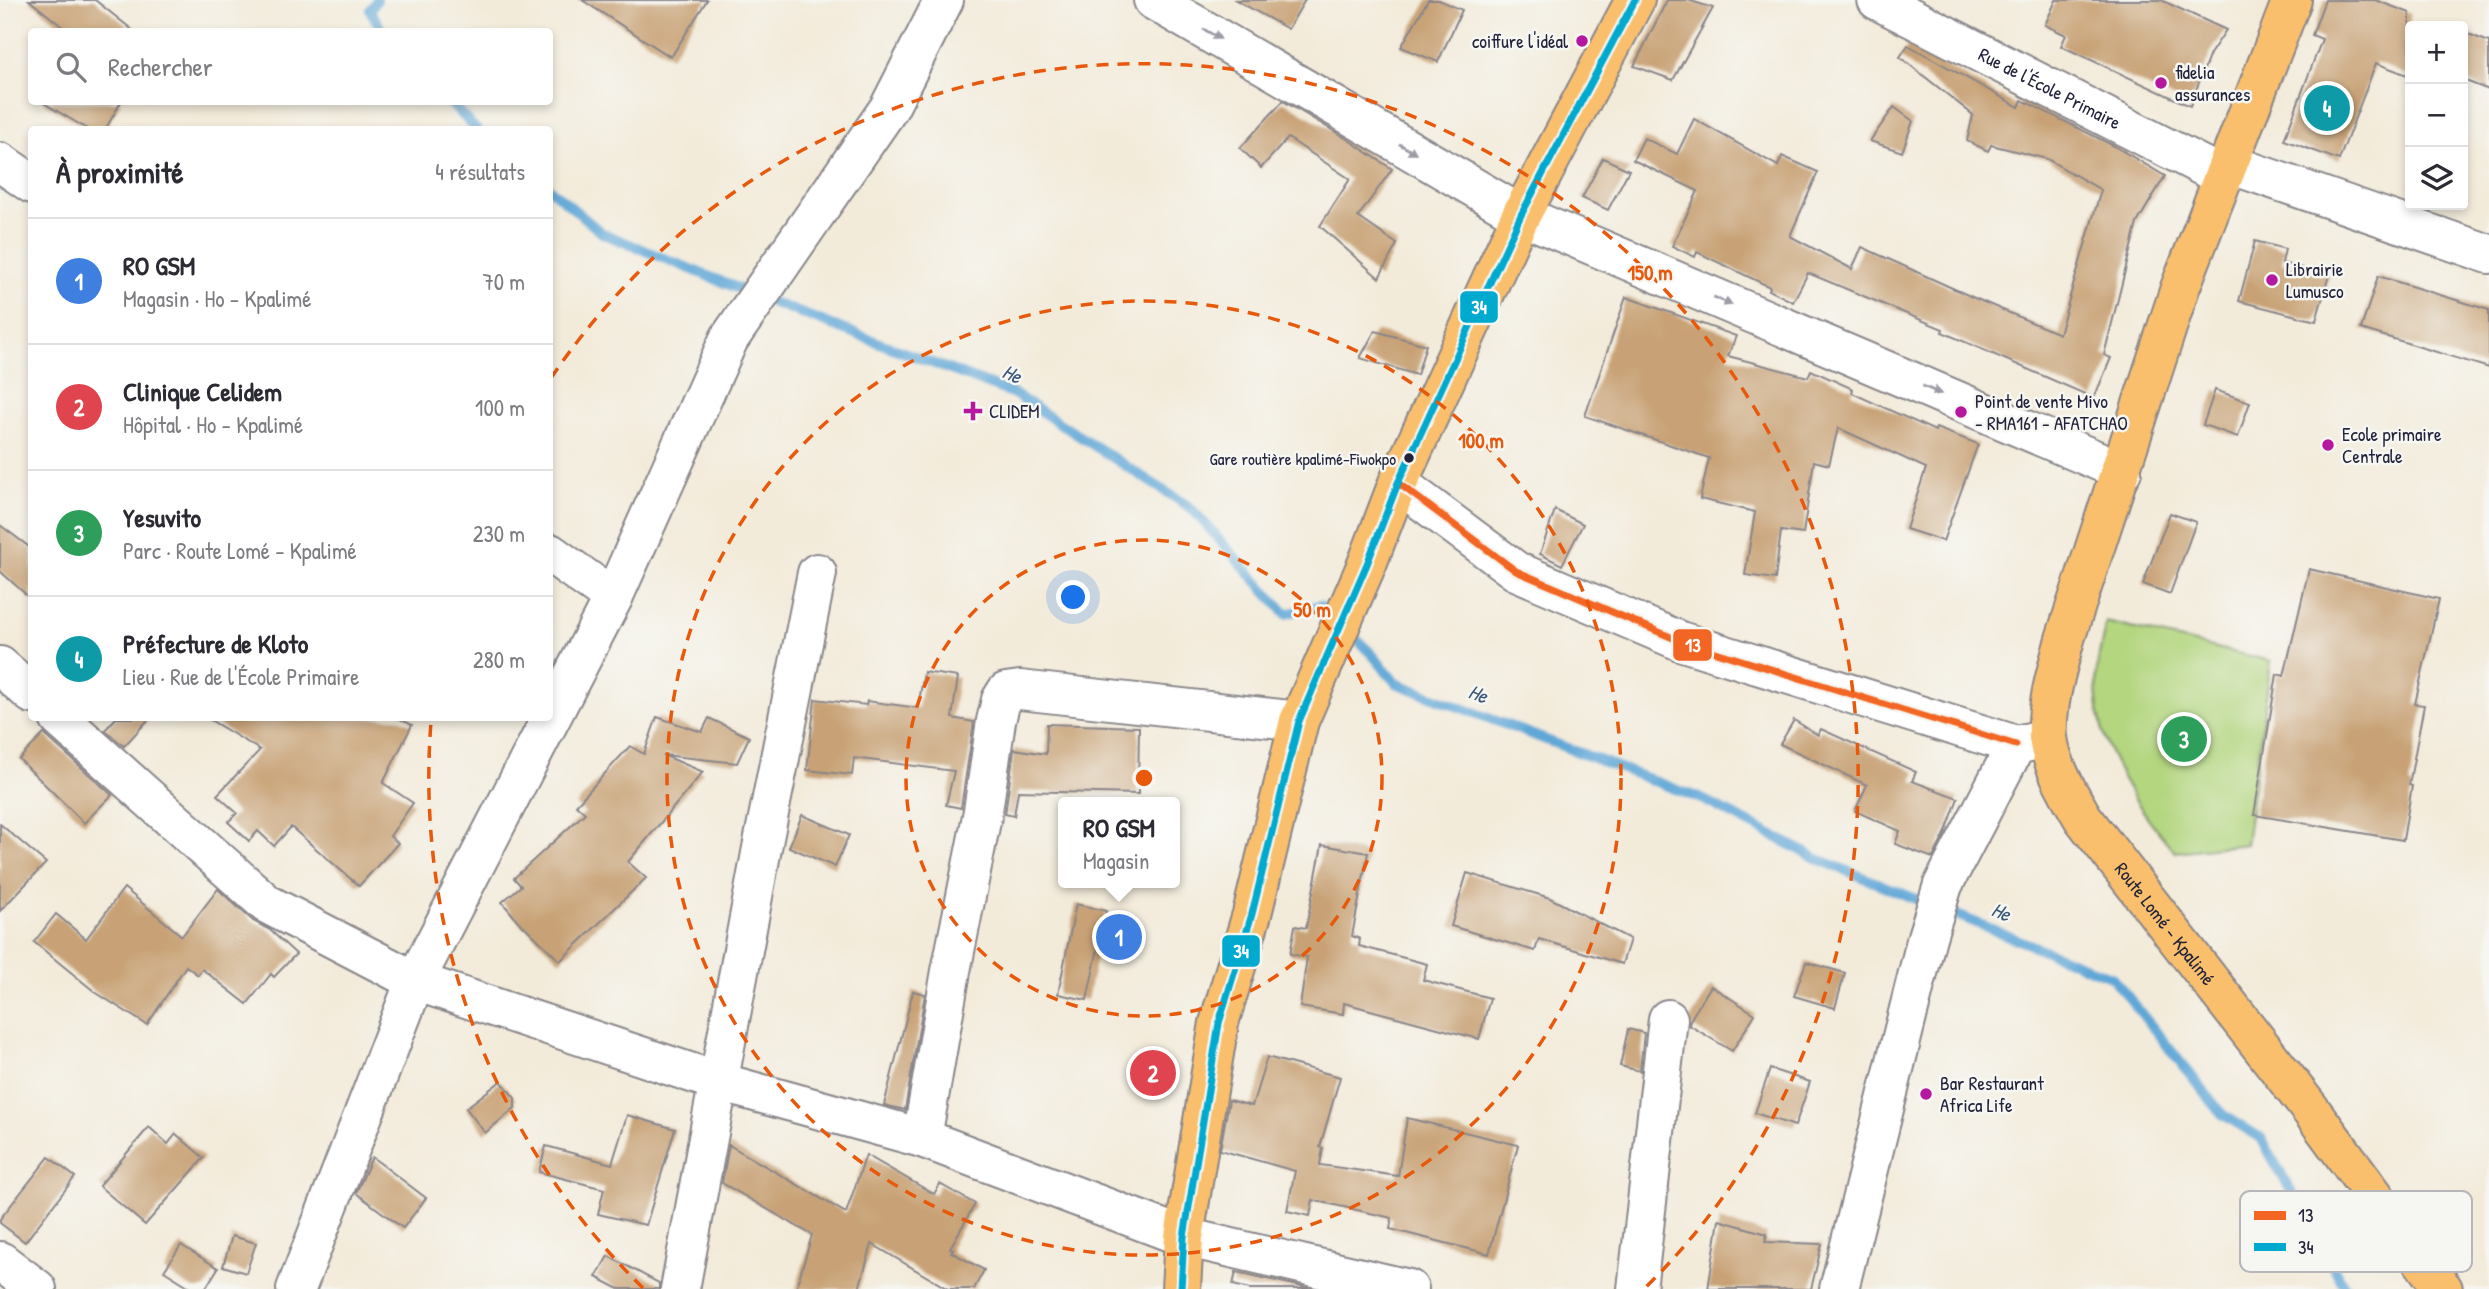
<!DOCTYPE html>
<html lang="fr">
<meta charset="utf-8">
<style>
:root{--surface:#fff;--page:#f2f2f3;--text:#2b2b33;--muted:#7c7c81;--line:#e1e1e2;--accent:#db2777}
body{margin:0;font-family:"Patrick Hand",sans-serif;background:var(--page);color:var(--text)}
.controls{position:absolute;right:21px;top:21px;display:grid;overflow:hidden;border-radius:7px;box-shadow:0 4px 10px #0003}
.controls button{width:63px;height:63px;display:grid;place-items:center;padding:0;border:0;border-bottom:2px solid var(--line);background:var(--surface);color:var(--text);font:35px sans-serif}
.you{position:absolute;left:1074px;top:598px;width:24px;height:24px;margin:-18px;border:5px solid #fff;border-radius:50%;background:#1a73e8;box-shadow:0 0 0 10px #1a73e833}
.badge{display:grid;place-items:center;width:46px;height:46px;border-radius:50%;background:var(--accent);color:#fff;font-size:23px;font-weight:700}
.pin{position:absolute;translate:-50% -50%;border:4px solid #fff;box-shadow:0 2px 7px #0006}
.popup{position:absolute;left:1058px;top:797px;width:122px;height:91px;box-sizing:border-box;display:grid;place-content:center;border-radius:7px;background:var(--surface);filter:drop-shadow(0 2px 5px #0005);font-size:23px;white-space:nowrap;color:var(--muted)}
.popup b{font-size:26px;color:var(--text)}
.popup::after{content:'';position:absolute;left:50%;top:100%;margin-left:-14px;border:14px solid transparent;border-top-color:var(--surface)}
.list{margin:0;padding:0;list-style:none}
h2{display:flex;justify-content:space-between;align-items:center;height:91px;margin:0;padding:0 28px;font-size:30px}
h2 small{font-size:23px;font-weight:400;color:var(--muted)}
.list li{display:grid;grid-template-columns:46px 1fr auto;gap:21px;align-items:center;box-sizing:border-box;height:126px;padding:0 28px;border-top:2px solid var(--line)}
.list b{display:block;font-size:26px;white-space:nowrap}
.list p{margin:0;font-size:23px;white-space:nowrap;color:var(--muted)}
.list em{font-size:23px;font-style:normal;color:var(--muted)}
.icon{flex:none;width:38px;height:38px;fill:none;stroke:currentColor;stroke-width:2;stroke-linecap:round;stroke-linejoin:round}
.map{position:relative;flex:none;width:2489px;height:1289px;overflow:hidden}
.search{position:absolute;background:var(--surface);box-shadow:0 4px 10px #0003;left:28px;top:28px;width:525px;height:77px;display:flex;align-items:center;gap:18px;box-sizing:border-box;padding:0 24px;border-radius:7px;color:var(--muted);font-size:26px}
.panel{position:absolute;background:var(--surface);box-shadow:0 4px 10px #0003;left:28px;top:126px;width:525px;height:595px;border-radius:7px}
.map>svg:first-child{display:block}
.green{fill:#b3d67f;stroke:#6a7c5d;stroke-width:2}
.lines{fill:none;stroke-linecap:round;stroke-linejoin:round}
.stream{stroke:#60a7d7;stroke-width:10}
.building{fill:#c8a276}
.minor-casing{stroke:#8a868a;stroke-width:42}
.major-casing{stroke:#8a868a;stroke-width:42}
.minor{stroke:#fff;stroke-width:38}
.major{stroke:#f9bf6c;stroke-width:38}
.bus-1-casing{stroke:#f6f6f2;stroke-width:12}
.bus-2-casing{stroke:#f6f6f2;stroke-width:12}
.bus-1{stroke:#f26522;stroke-width:7}
.bus-2{stroke:#00a9ce;stroke-width:7}
.oneway{fill:#9c9ca7}
.ring{fill:none;stroke:#e8590c;stroke-width:3.5;stroke-dasharray:12 9}
.poi-dot{fill:#b5179e;stroke:#f6f6f2;stroke-width:2.5}
.bus-dot{fill:#22223b;stroke:#f6f6f2;stroke-width:2.5}
.labels{text-anchor:middle;stroke-width:5;stroke-linejoin:round;paint-order:stroke}
.bus-label{font-size:17px;fill:#22223b;stroke:#f6f6f2;text-anchor:end}
.poi-label{font-size:19px;fill:#22223b;stroke:#f6f6f2;text-anchor:start}
.street-label{font-size:19px;fill:#22223b;stroke:#f6f6f2}
.water-label{font-size:21px;font-style:italic;fill:#3b5779;stroke:#f6f6f2}
.key{fill:#f6f6f2;stroke:#b6b6bb;stroke-width:2}
.key-label{font-size:19px;fill:#22223b}
.centre{fill:#e8590c;stroke:#f6f6f2;stroke-width:3.5}
.ring-label{font-size:21px;text-anchor:middle;font-weight:bold;fill:#e8590c;stroke:#f6f6f2;stroke-width:5;stroke-linejoin:round;paint-order:stroke}
.line-badge{stroke:#f6f6f2;stroke-width:2.5}
.badge-label{font-size:19px;text-anchor:middle;font-weight:bold;fill:#fff}
</style>
<div class="map">
<svg width="2489" height="1289" viewBox="0 0 2489 1289">
<rect width="100%" height="100%" fill="#f6f6f2"/>
<filter id="ink" filterUnits="userSpaceOnUse"><feTurbulence type="fractalNoise" baseFrequency=".0143" numOctaves="2"/><feDisplacementMap in="SourceGraphic" scale="14" xChannelSelector="R" yChannelSelector="G"/><feConvolveMatrix kernelMatrix="1 2 1 2 8 2 1 2 1" color-interpolation-filters="sRGB"/></filter>
<filter id="wash" filterUnits="userSpaceOnUse"><feTurbulence type="fractalNoise" baseFrequency=".00686" numOctaves="4" result="noise"/><feDisplacementMap in="SourceGraphic" scale="28" xChannelSelector="R" yChannelSelector="G"/><feGaussianBlur stdDeviation="1.57" result="paint"/><feColorMatrix in="noise" values="0 0 0 0 0 0 0 0 0 0 0 0 0 0 0 0 0 1.4 0 .05"/><feComposite in="paint" operator="in"/></filter>
<g filter="url(#wash)">
<rect width="100%" height="100%" fill="#f3ebda"/>
<!-- green -->
<path class="green" d="M 2106,622 L 2271,661 L 2246,844 L 2175,852 C 2132,802 2090,739 2097,670 C 2098,654 2103,638 2106,622 Z"/>
<g class="lines">
<!-- stream -->
<g class="stream">
<polyline points="377,0 370,10 383,32"/>
<polyline points="449,102 477,130"/>
<polyline points="550,189 602,233 752,294"/>
<polyline points="766,300 1014,394 1191,508 1286,614 1319,605 1335,620"/>
<polyline points="1347,630 1371,653 1396,683 1704,800 1818,859 1928,904"/>
<polyline points="1942,909 2113,978 2222,1114 2261,1138 2346,1289"/>
</g>
</g>
<g id="blocks">
<!-- building -->
<g class="building">
<polygon points="29,0 95,0 135,32 69,32"/>
<polygon points="582,0 707,0 671,57"/>
<polygon points="1236,0 1305,0 1288,29"/>
<polygon points="1428,0 1439,0 1462,10 1438,62 1401,47"/>
<polygon points="1667,0 1688,0 1713,8 1673,80 1634,66"/>
<polygon points="2056,0 2161,0 2226,30 2210,54 2190,106 2061,46 2066,35 2045,25"/>
<polygon points="2325,0 2375,0 2410,13 2410,76 2376,63 2339,160 2284,140 2322,39 2312,35"/>
<polygon points="2463,32 2489,42 2489,90 2463,80"/>
<polygon points="1908,45 2019,107 2022,100 2114,146 2165,176 2137,223 2104,355 2111,358 2094,398 1942,332 1943,329 1808,273 1793,302 1769,290 1770,287 1697,252 1695,257 1672,246 1698,191 1633,160 1644,138 1677,154 1694,119 1778,166 1782,156 1818,172 1790,236 1852,269 1862,247 1972,297 2059,334 2101,190 2047,159 1991,145 1988,151 1967,141 1973,115 1900,57"/>
<polygon points="1283,101 1347,139 1392,169 1358,217 1397,244 1379,278 1320,226 1350,179 1288,138 1261,168 1240,148"/>
<polygon points="42,102 121,102 105,130 89,130"/>
<polygon points="1894,107 1913,121 1902,152 1870,141"/>
<polygon points="1603,158 1629,170 1608,210 1582,198"/>
<polygon points="2255,241 2285,249 2282,263 2329,275 2316,321 2239,301"/>
<polygon points="2378,276 2489,310 2489,368 2361,329"/>
<polygon points="1626,297 1736,336 1728,356 1808,377 1811,370 1853,389 1852,393 1935,431 1936,428 1978,444 1943,541 1906,529 1926,468 1838,428 1829,465 1814,461 1803,534 1781,531 1775,579 1745,575 1755,512 1700,499 1709,458 1585,416"/>
<polygon points="1375,331 1426,345 1417,375 1360,358"/>
<polygon points="2215,390 2250,402 2238,437 2203,425"/>
<polygon points="1555,510 1583,524 1562,565 1540,554"/>
<polygon points="2170,513 2196,522 2170,594 2143,584"/>
<polygon points="0,525 32,549 32,600 0,571"/>
<polygon points="2309,569 2439,599 2415,704 2424,705 2409,785 2412,786 2403,840 2254,815 2277,674 2284,676"/>
<polygon points="924,672 958,677 952,718 974,722 961,808 946,805 954,771 854,758 852,775 807,770 815,699 866,705 867,701 918,708"/>
<polygon points="657,717 702,732 709,718 749,737 737,763 663,755 703,772 628,862 646,878 560,961 524,926 523,927 502,902 521,886 514,878 585,813 576,805 630,746 644,754"/>
<polygon points="116,718 150,718 124,746 105,730"/>
<polygon points="207,718 398,718 412,725 383,783 413,803 390,836 398,843 359,886 291,827 274,846 258,831 249,841 228,822 237,813 217,795 260,750"/>
<polygon points="1794,720 1818,735 1821,729 1916,772 1912,781 1958,798 1945,834 1933,858 1895,844 1900,831 1855,811 1867,785 1780,744"/>
<polygon points="1047,724 1139,727 1138,794 1018,791 1014,816 1005,814 1014,749 1046,754"/>
<polygon points="44,734 112,795 84,823 19,759"/>
<polygon points="802,815 849,835 835,867 789,847"/>
<polygon points="0,824 46,863 0,911"/>
<polygon points="1322,845 1368,853 1352,936 1360,939 1359,946 1427,964 1423,980 1490,998 1479,1039 1344,1003 1343,1014 1300,1007 1307,957 1290,954 1295,926 1306,928"/>
<polygon points="1467,873 1550,898 1630,939 1622,964 1539,939 1535,951 1451,926"/>
<polygon points="124,888 182,936 218,889 253,921 270,930 296,954 274,977 271,974 247,1004 202,969 198,975 186,966 147,1025 95,992 34,942 56,914 86,939"/>
<polygon points="1076,904 1106,911 1087,1000 1058,994"/>
<polygon points="1806,962 1845,973 1835,1008 1794,996"/>
<polygon points="1711,986 1755,1014 1732,1051 1689,1025 1690,1020"/>
<polygon points="913,991 925,994 905,1110 884,1105"/>
<polygon points="1628,1029 1644,1033 1640,1071 1620,1066"/>
<polygon points="1267,1057 1340,1077 1320,1147 1323,1148 1320,1165 1398,1176 1407,1118 1518,1145 1489,1254 1390,1229 1392,1218 1313,1200 1310,1216 1287,1211 1295,1171 1220,1150 1229,1100 1252,1106"/>
<polygon points="1770,1069 1810,1082 1795,1126 1755,1113"/>
<polygon points="501,1081 515,1098 515,1108 485,1133 466,1108"/>
<polygon points="627,1115 675,1129 646,1225 598,1214 604,1189 539,1172 546,1146 612,1164"/>
<polygon points="149,1127 168,1144 176,1134 204,1158 145,1225 99,1186"/>
<polygon points="729,1145 846,1213 866,1155 934,1194 940,1184 975,1204 950,1248 953,1249 951,1252 984,1270 974,1289 948,1289 872,1244 859,1289 796,1289 812,1235 722,1183"/>
<polygon points="49,1157 75,1177 25,1242 0,1223 0,1219"/>
<polygon points="372,1157 426,1198 403,1228 356,1193"/>
<polygon points="1719,1220 1767,1234 1765,1242 1822,1244 1811,1289 1708,1289"/>
<polygon points="232,1236 256,1243 246,1273 223,1266"/>
<polygon points="181,1245 218,1268 205,1289 193,1289 164,1271"/>
<polygon points="608,1256 659,1283 659,1289 619,1289 596,1277"/>
<polygon points="1236,1272 1312,1289 1250,1289 1233,1285"/>
</g>
</g>
</g>
<g filter="url(#ink)">
<use href="#blocks" fill-opacity="0" stroke="#8a868a" stroke-width="2"/>
<g class="lines">
<defs>
<g id="minor">
<polyline points="1153,0 1521,215 2122,471"/>
<path id="s1" d="M 1877,0 L 2224,177"/>
<polyline points="0,162 32,184"/>
<polyline points="2229,164 2489,254"/>
<polyline points="1398,483 1516,571 1680,641 2016,745"/>
<polyline points="550,553 613,598"/>
<polyline points="0,666 32,694"/>
<polyline points="59,718 267,904 415,981 719,1082 922,1138 1184,1237 1409,1289"/>
<polyline points="922,1138 951,971 983,811 996,721 1001,700 1006,692 1020,690 1299,721"/>
<polyline points="0,1261 37,1289"/>
<polyline points="296,1289 415,981 613,598 729,339 889,108 944,0"/>
<polyline points="680,1289 762,848 817,573"/>
<polyline points="1637,1289 1668,1019"/>
<polyline points="1839,1289 1927,937 1943,885 2016,745 2039,740"/>
</g>
<g id="major">
<path id="s2" d="M 2292,0 L 2180,288 L 2065,639 C 2057,670 2046,704 2048,737 C 2051,765 2069,794 2083,818 L 2310,1109 L 2443,1289"/>
<polyline points="1181,1289 1184,1237 1219,1023 1252,914 1299,721 1367,564 1398,483 1521,215 1635,0"/>
</g>
</defs>
<!-- minor casing -->
<use href="#minor" class="minor-casing"/>
<!-- major casing -->
<use href="#major" class="major-casing"/>
<!-- minor -->
<use href="#minor" class="minor"/>
<!-- major -->
<use href="#major" class="major"/>
<defs>
<polyline id="bus-1" points="1398,483 1516,571 1680,641 2016,745"/>
<polyline id="bus-2" points="1181,1289 1184,1237 1219,1023 1252,914 1299,721 1367,564 1398,483 1521,215 1635,0"/>
</defs>
<!-- bus-1 casing -->
<use href="#bus-1" class="bus-1-casing"/>
<!-- bus-2 casing -->
<use href="#bus-2" class="bus-2-casing"/>
<!-- bus-1 -->
<use href="#bus-1" class="bus-1"/>
<!-- bus-2 -->
<use href="#bus-2" class="bus-2"/>
</g>
<!-- one-way arrows -->
<defs><path id="oneway-solid" d="M-6-.8H1V-3.2L6.5 0L1 3.2V.8H-6Z" transform="scale(1.75)"/></defs>
<g class="oneway">
<use href="#oneway-solid" transform="translate(1212 34) rotate(30)"/>
<use href="#oneway-solid" transform="translate(1408 149) rotate(30)"/>
<use href="#oneway-solid" transform="translate(1723 301) rotate(23)"/>
<use href="#oneway-solid" transform="translate(1932 390) rotate(23)"/>
</g>
</g>
<!-- distance rings -->
<g class="ring">
<circle cx="1144" cy="778" r="238"/>
<circle cx="1144" cy="778" r="477"/>
<path d="M643 1288A715 715 0 0 1 431 722M551 378A715 715 0 1 1 1645 1288"/>
</g>
<!-- markers -->
<g class="poi-dot">
<circle cx="1582" cy="41" r="7"/>
<circle cx="2161" cy="83" r="7"/>
<circle cx="2272" cy="280" r="7"/>
<path d="M969.5 400.5h7v7h7v7h-7v7h-7v-7h-7v-7h7z"/>
<circle cx="1961" cy="412" r="7"/>
<circle cx="2328" cy="445" r="7"/>
<circle cx="1926" cy="1094" r="7"/>
</g>
<circle class="bus-dot" cx="1409" cy="458" r="6"/>
<g class="labels">
<!-- bus labels -->
<g class="bus-label">
<text x="1396" y="465">Gare routière kpalimé-Fiwokpo</text>
</g>
<!-- poi labels -->
<g class="poi-label">
<text x="1568" y="48" text-anchor="end">coiffure l'idéal</text>
<text x="2175" y="79">fidelia<tspan x="2175" dy="22">assurances</tspan></text>
<text x="2286" y="276">Librairie<tspan x="2286" dy="22">Lumusco</tspan></text>
<text x="1975" y="408">Point de vente Mivo<tspan x="1975" dy="22">- RMA161 - AFATCHAO</tspan></text>
<text x="989" y="418">CLIDEM</text>
<text x="2342" y="441">Ecole primaire<tspan x="2342" dy="22">Centrale</tspan></text>
<text x="1940" y="1090">Bar Restaurant<tspan x="1940" dy="22">Africa Life</tspan></text>
</g>
<!-- street labels -->
<g class="street-label">
<text dy="7" stroke="none"><textPath href="#s1" startOffset="194">Rue de l'École Primaire</textPath></text>
<text dy="7" stroke="none"><textPath href="#s2" startOffset="1001">Route Lomé - Kpalimé</textPath></text>
</g>
<!-- water labels -->
<g class="water-label">
<text transform="translate(1012 374) rotate(24)" y="7">He</text>
<text transform="translate(1478 694) rotate(21)" y="7">He</text>
<text transform="translate(2001 912) rotate(22)" y="7">He</text>
</g>
</g>
<!-- legend -->
<rect x="2240" y="1191" width="232" height="81" rx="10" class="key"/>
<rect x="2254" y="1211" width="32" height="9" fill="#f26522"/>
<rect x="2254" y="1243" width="32" height="8" fill="#00a9ce"/>
<g class="key-label">
<text x="2298" y="1222">13</text>
<text x="2298" y="1254">34</text>
</g>
<circle cx="1144" cy="778" r="10" class="centre"/>
<g class="ring-label">
<text x="1650" y="280">150 m</text>
<text x="1481" y="448">100 m</text>
<text x="1312" y="617">50 m</text>
</g>
<g class="line-badge">
<rect x="1459" y="290" width="40" height="34" rx="7" fill="#00a9ce"/>
<rect x="1672" y="628" width="41" height="34" rx="7" fill="#f26522"/>
<rect x="1221" y="934" width="40" height="34" rx="7" fill="#00a9ce"/>
</g>
<g class="badge-label">
<text x="1479" y="314">34</text>
<text x="1693" y="652">13</text>
<text x="1241" y="958">34</text>
</g>
</svg>
<div class="controls">
<button>+</button>
<button>−</button>
<button><svg class="icon" aria-label="layers" viewBox="0 0 24 24"><path d="M12 4l9 5-9 5-9-5zM3 14l9 5 9-5"/></svg></button>
</div>
<div class="you"></div>
<div class="pin badge" style="left:1119px;top:937px;background:#3f7fe0">1</div>
<div class="popup"><b>RO GSM</b>Magasin</div>
<div class="pin badge" style="left:1153px;top:1073px;background:#e0444e">2</div>
<div class="pin badge" style="left:2184px;top:739px;background:#2e9e5b">3</div>
<div class="pin badge" style="left:2327px;top:108px;background:#0f9aa8">4</div>
<div class="search"><svg class="icon" aria-label="search" viewBox="0 0 24 24"><circle cx="10" cy="10" r="6"/><path d="M15 15l6 6"/></svg>Rechercher</div>
<section class="panel">
<h2>À proximité<small>4 résultats</small></h2>
<ul class="list">
<li><span class="badge" style="background:#3f7fe0">1</span><div><b>RO GSM</b><p>Magasin · Ho - Kpalimé</p></div><em>70 m</em></li>
<li><span class="badge" style="background:#e0444e">2</span><div><b>Clinique Celidem</b><p>Hôpital · Ho - Kpalimé</p></div><em>100 m</em></li>
<li><span class="badge" style="background:#2e9e5b">3</span><div><b>Yesuvito</b><p>Parc · Route Lomé - Kpalimé</p></div><em>230 m</em></li>
<li><span class="badge" style="background:#0f9aa8">4</span><div><b>Préfecture de Kloto</b><p>Lieu · Rue de l'École Primaire</p></div><em>280 m</em></li>
</ul>
</section>
</div>
